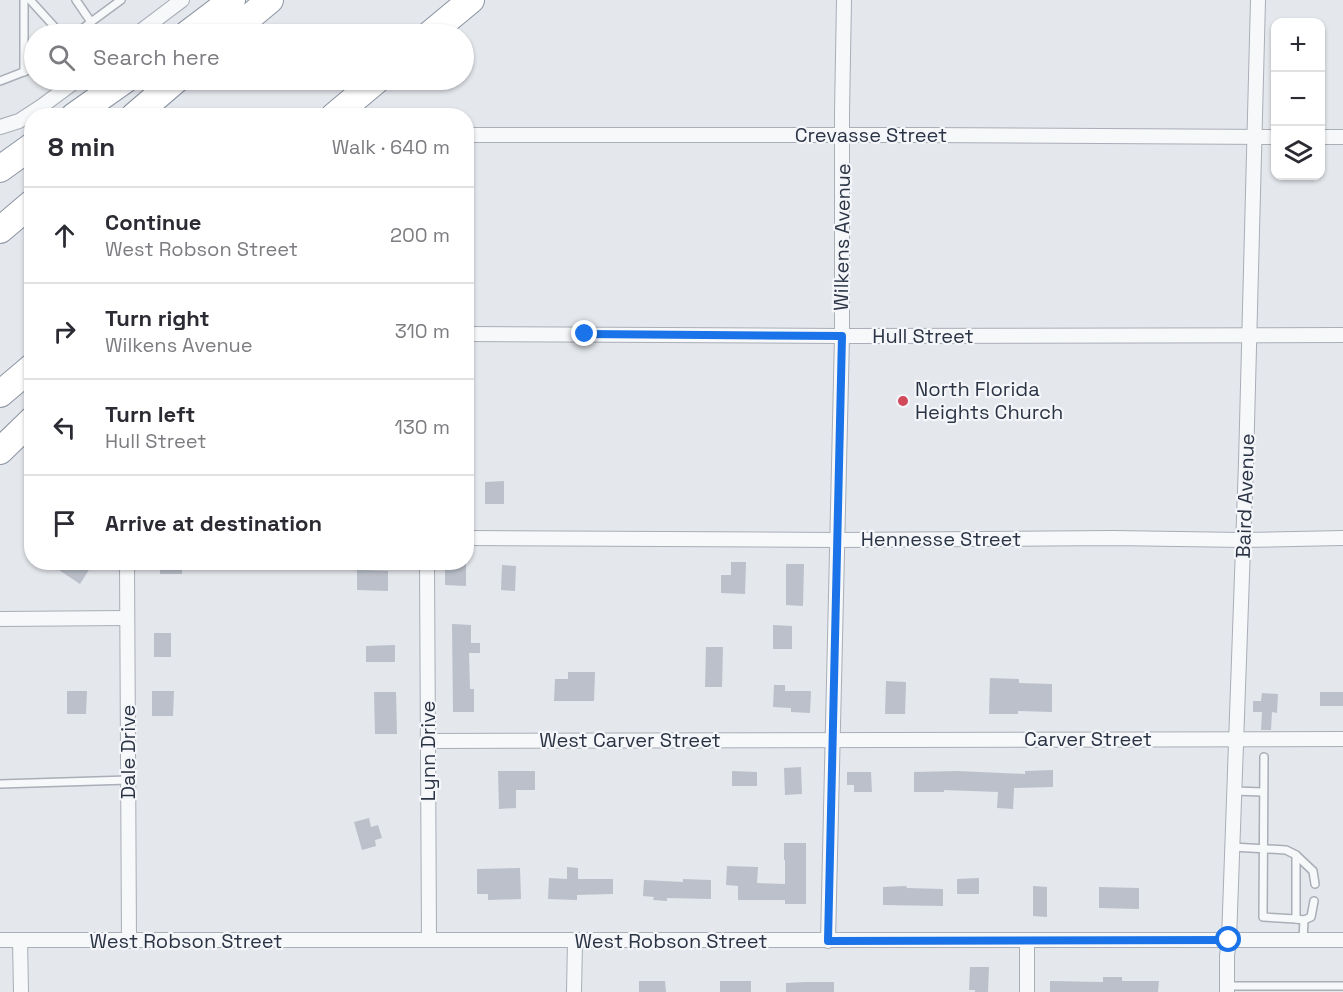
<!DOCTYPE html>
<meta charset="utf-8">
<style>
:root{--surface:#fff;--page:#f7f7f7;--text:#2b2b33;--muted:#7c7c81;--line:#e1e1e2}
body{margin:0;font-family:"Space Grotesk",sans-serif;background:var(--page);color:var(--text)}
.controls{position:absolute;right:18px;top:18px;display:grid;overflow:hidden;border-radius:12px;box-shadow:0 2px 4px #0004}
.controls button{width:54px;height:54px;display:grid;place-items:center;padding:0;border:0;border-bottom:2px solid var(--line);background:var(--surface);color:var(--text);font:30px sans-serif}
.stop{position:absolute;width:18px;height:18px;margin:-14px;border:4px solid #1a73e8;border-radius:50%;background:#fff}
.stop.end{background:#1a73e8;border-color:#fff;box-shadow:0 2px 6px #0008}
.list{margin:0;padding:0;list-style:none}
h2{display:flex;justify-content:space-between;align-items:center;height:78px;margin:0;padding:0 24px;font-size:26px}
h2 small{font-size:20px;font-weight:400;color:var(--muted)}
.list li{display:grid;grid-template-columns:39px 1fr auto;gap:18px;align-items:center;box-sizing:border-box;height:96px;padding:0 24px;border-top:2px solid var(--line)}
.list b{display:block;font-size:22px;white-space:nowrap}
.list p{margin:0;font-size:20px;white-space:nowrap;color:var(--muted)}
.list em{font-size:20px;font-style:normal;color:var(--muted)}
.icon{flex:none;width:33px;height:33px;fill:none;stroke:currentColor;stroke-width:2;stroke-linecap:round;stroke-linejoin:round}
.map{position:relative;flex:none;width:1343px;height:992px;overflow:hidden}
.search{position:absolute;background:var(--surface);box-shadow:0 2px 4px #0004;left:24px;top:24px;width:450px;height:66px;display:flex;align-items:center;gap:15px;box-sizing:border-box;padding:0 21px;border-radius:33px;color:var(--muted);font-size:22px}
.panel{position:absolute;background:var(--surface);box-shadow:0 2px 4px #0004;left:24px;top:108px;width:450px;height:462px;border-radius:24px}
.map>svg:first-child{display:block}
.building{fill:#bbc0ca}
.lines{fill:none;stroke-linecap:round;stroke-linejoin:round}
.service-casing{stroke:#a9aeb7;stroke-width:10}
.minor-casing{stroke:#a9aeb7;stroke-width:16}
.motorway-casing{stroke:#8b94a3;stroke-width:28}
.service{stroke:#f7f8fa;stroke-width:7}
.minor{stroke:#f7f8fa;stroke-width:14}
.motorway{stroke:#fff;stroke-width:26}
.route{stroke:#1a73e8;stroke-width:8}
.poi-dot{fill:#d1495b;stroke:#f4f6f9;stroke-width:2}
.labels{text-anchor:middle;stroke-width:4.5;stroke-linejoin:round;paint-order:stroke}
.street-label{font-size:20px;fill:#2b3445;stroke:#f4f6f9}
.poi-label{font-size:20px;fill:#2b3445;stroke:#f4f6f9;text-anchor:start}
</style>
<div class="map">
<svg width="1343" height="992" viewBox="0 0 1343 992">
<rect width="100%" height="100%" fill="#e4e7ec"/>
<!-- building -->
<g class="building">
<polygon points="504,481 504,504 485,504 485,482"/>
<polygon points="47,562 94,562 80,584"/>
<rect x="160" y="562" width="22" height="12"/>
<polygon points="445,562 466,562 466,586 445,585"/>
<polygon points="731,562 746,562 745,594 721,593 721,575 731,575"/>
<polygon points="786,564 804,564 803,606 786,605"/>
<polygon points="502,565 516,566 515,591 501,590"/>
<polygon points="357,570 388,571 388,591 357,590"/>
<polygon points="452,624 471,625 471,643 480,643 480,653 469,653 470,689 474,689 474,712 453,712"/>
<polygon points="773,625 792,626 792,649 773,649"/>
<rect x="154" y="633" width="17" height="24"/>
<polygon points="395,645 395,662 366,662 366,646"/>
<polygon points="706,647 723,647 722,687 705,687"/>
<polygon points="568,672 595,672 594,701 554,701 555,679 568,679"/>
<polygon points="990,678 1019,679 1019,683 1052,684 1052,712 1018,711 1018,714 989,714"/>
<polygon points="886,681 906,682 905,714 885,714"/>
<polygon points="774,685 785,685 785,691 811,691 810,713 791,712 791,708 773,707"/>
<polygon points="67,691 87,691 86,714 67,714"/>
<polygon points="152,691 174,691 173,716 152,716"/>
<polygon points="374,692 396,692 397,734 375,734"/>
<rect x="1320" y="692" width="23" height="14"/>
<polygon points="1262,693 1278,694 1277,713 1272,712 1271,730 1261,730 1262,712 1253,712 1253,701 1261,701"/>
<polygon points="801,767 802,794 785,795 784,768"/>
<polygon points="1053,770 1053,787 1014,788 1013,809 997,808 998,792 944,790 944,792 914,792 914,772 957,771 1025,774 1025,771"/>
<polygon points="498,771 535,771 535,790 516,790 516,808 499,809"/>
<polygon points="732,771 757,772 757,786 732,786"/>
<polygon points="847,772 871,772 872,792 854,792 854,785 847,785"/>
<polygon points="369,818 371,827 378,825 382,838 375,840 376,846 362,850 354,822"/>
<polygon points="784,843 806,843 806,904 785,904 785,900 738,900 738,886 726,885 727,866 758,867 757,883 785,884 785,860 784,860"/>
<polygon points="567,867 578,868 578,879 613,879 613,894 577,895 577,900 548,899 549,878 567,879"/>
<polygon points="520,868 521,899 488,900 488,894 477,894 477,869"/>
<polygon points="979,878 979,894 957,894 957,879"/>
<polygon points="683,879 711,880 711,899 667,898 667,901 653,900 654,897 643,896 644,880 683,882"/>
<polygon points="906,886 907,888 943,889 943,906 883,905 883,887"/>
<polygon points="1033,886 1047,887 1047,917 1033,916"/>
<polygon points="1099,887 1139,888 1139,909 1099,908"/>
<polygon points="970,967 989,967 988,992 975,992 975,990 969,990"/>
<polygon points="1103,977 1122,977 1122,981 1159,981 1158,992 1050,992 1050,981 1103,982"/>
<polygon points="639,981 665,981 666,992 639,992"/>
<rect x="720" y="981" width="31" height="11"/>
<polygon points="806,982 834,982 834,992 786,992 786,983"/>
</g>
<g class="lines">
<defs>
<g id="service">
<polyline points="30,0 61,34"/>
<polyline points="76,0 91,22 121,0"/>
<polyline points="76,34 91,22"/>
<polyline points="24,72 24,0"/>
<polyline points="0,81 31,69 34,66"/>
<polyline points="1264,757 1263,917 1296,919"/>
<polyline points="0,784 128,780"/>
<polyline points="1234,791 1263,792"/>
<polyline points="1232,847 1286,850 1296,855 1296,919 1304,920 1311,917 1314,901"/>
<polyline points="1296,855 1313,871 1315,884"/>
<polyline points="1303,940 1304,920"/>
<polyline points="1227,986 1343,986"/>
</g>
<g id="minor">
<polyline points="137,34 182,0"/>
<polyline points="0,127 19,121 42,106 77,80"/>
<polyline points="466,135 921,135 1276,137"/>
<polyline points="1320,137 1343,137"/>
<polyline points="466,334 842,336 1343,335"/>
<polyline points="466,538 837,540 1113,538 1243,540 1343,538"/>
<polyline points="127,562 129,941"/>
<polyline points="427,562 429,940"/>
<polyline points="0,619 127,618"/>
<polyline points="427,741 1343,739"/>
<polyline points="0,940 1343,940"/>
<polyline points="20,940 21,992"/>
<polyline points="828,941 842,336 842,113 844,0"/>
<polyline points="1027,941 1027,992"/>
<polyline points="574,992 575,941"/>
<polyline points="1227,992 1227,956 1229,940 1246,463 1258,0"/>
</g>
<g id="motorway">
<polyline points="187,34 232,0"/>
<polyline points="229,34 270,0"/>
<polyline points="430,34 471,0"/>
<polyline points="74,116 125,80"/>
<polyline points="134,116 176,80"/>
<polyline points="334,116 377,80"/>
<polyline points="0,169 32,146"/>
<polyline points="0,230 32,203"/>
<polyline points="0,394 32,367"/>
<polyline points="0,451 32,420"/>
</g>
</defs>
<!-- service casing -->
<use href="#service" class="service-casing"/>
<!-- minor casing -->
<use href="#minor" class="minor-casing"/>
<!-- motorway casing -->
<use href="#motorway" class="motorway-casing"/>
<!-- service -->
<use href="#service" class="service"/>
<!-- minor -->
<use href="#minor" class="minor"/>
<!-- motorway -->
<use href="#motorway" class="motorway"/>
</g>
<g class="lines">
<!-- route -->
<polyline class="route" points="585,334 842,336 828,941 1229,940"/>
</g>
<!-- markers -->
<circle class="poi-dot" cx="903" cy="401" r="6"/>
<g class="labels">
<!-- street labels -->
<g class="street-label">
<text x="871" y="142">Crevasse Street</text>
<text transform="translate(842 237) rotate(-89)" y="7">Wilkens Avenue</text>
<text x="923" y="343">Hull Street</text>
<text transform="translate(1245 496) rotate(-88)" y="7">Baird Avenue</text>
<text x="941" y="546">Hennesse Street</text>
<text x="1088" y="746">Carver Street</text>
<text x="630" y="747">West Carver Street</text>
<text transform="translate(428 751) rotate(-90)" y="7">Lynn Drive</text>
<text transform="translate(128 752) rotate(-90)" y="7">Dale Drive</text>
<text x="186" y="948">West Robson Street</text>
<text x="671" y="948">West Robson Street</text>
</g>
<!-- poi labels -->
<g class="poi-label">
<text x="915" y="396">North Florida<tspan x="915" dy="23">Heights Church</tspan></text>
</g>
</g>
</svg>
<div class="controls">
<button>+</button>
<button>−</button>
<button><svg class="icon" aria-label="layers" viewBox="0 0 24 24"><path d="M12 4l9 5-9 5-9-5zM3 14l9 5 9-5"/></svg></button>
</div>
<div class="stop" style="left:1229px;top:940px"></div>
<div class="stop end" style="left:585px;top:334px"></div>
<div class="search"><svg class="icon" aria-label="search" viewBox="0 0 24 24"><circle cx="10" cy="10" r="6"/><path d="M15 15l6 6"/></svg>Search here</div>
<section class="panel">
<h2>8 min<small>Walk · 640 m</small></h2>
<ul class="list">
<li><svg class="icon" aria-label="ahead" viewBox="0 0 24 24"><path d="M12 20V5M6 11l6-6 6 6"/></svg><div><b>Continue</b><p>West Robson Street</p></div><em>200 m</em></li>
<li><svg class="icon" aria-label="right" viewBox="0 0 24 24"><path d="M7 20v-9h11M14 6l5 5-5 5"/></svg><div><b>Turn right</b><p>Wilkens Avenue</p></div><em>310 m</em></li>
<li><svg class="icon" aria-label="left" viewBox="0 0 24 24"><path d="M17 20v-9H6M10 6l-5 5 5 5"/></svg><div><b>Turn left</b><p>Hull Street</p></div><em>130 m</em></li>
<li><svg class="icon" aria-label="arrive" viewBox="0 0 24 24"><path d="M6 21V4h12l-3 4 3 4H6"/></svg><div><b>Arrive at destination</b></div></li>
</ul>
</section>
</div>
